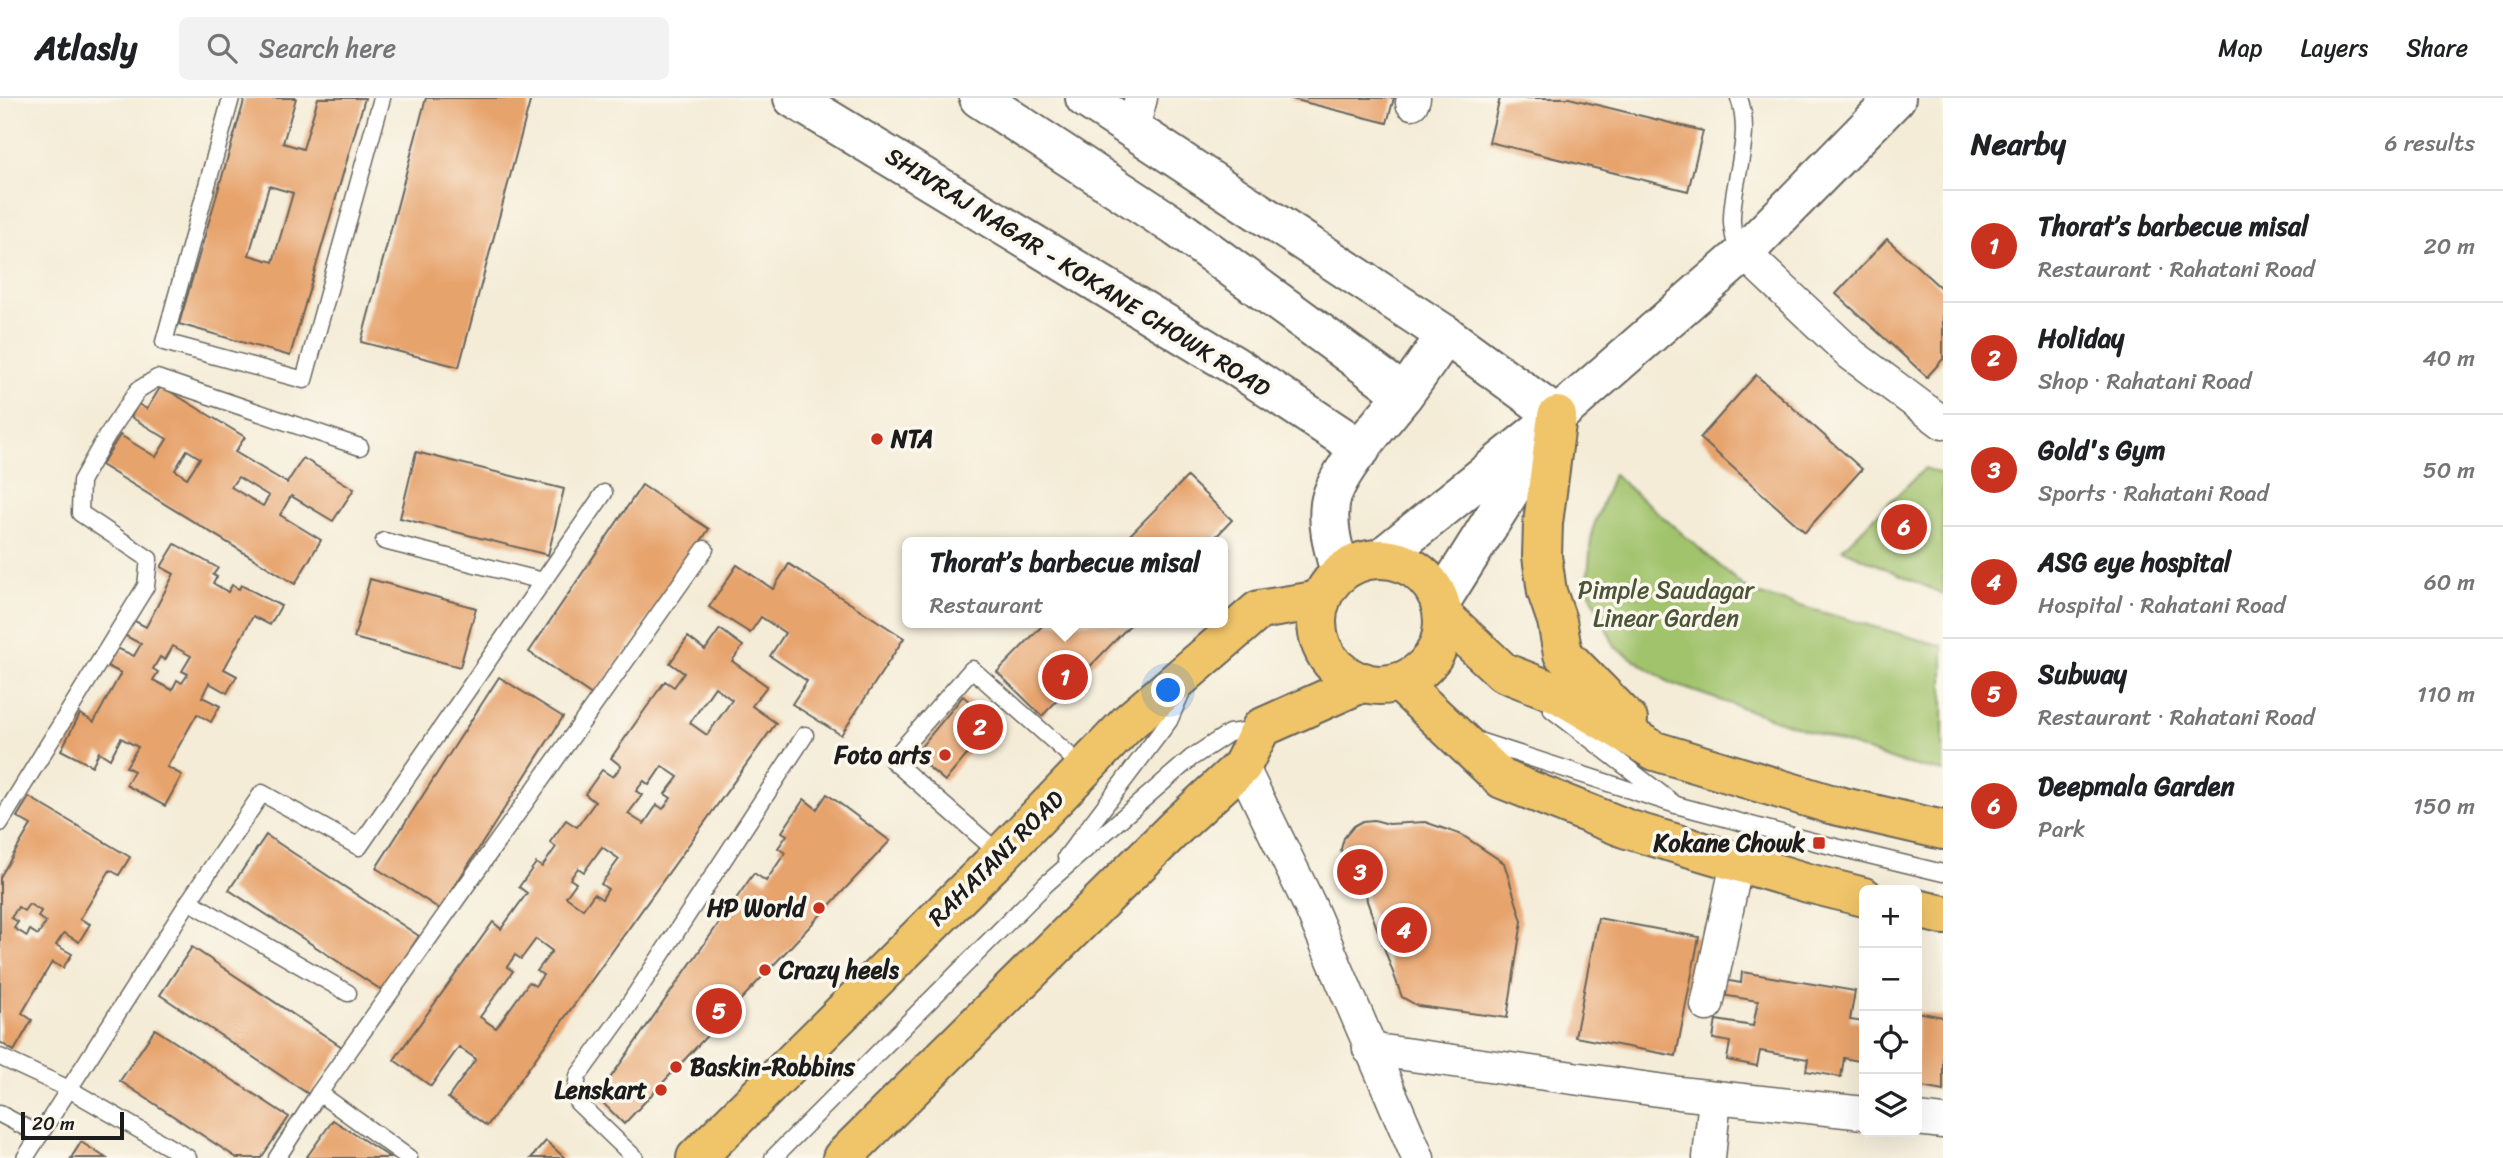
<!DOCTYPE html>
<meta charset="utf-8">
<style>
:root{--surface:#fff;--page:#f2f2f2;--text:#202124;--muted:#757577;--line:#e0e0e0;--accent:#c8321e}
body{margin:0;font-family:Sriracha,sans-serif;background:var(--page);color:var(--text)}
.controls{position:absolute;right:21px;bottom:21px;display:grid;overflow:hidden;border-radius:10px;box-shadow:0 7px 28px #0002}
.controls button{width:63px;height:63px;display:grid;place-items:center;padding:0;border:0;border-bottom:2px solid var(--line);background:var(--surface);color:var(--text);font:35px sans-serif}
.scale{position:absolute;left:21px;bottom:18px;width:103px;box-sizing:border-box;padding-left:7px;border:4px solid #1c1c1c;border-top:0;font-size:19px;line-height:24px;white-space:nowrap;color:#1c1c1c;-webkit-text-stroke:5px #fbf7ec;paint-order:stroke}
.you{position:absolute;left:1169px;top:593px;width:24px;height:24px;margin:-18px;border:5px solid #fff;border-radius:50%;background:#1a73e8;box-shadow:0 0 0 10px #1a73e833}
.badge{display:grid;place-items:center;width:46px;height:46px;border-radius:50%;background:var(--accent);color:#fff;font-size:23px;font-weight:700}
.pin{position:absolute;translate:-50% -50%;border:4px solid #fff;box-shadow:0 2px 7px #0006}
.popup{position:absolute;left:902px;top:439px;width:326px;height:91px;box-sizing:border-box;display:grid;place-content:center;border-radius:10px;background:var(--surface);filter:drop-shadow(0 2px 5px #0005);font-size:23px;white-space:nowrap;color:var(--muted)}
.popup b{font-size:26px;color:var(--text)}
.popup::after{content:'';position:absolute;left:50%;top:100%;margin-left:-14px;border:14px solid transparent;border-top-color:var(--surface)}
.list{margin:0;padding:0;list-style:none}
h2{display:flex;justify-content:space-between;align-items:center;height:91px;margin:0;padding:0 28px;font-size:30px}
h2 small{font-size:23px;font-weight:400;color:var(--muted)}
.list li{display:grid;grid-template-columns:46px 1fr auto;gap:21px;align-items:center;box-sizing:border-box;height:112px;padding:0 28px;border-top:2px solid var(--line)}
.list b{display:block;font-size:26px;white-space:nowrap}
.list p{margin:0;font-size:23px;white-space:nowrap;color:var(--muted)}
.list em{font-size:23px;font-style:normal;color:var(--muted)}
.icon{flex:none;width:38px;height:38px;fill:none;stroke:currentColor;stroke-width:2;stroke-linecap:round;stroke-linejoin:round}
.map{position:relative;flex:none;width:1943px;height:1060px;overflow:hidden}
header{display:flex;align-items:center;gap:42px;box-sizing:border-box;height:98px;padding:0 35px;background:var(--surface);border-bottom:2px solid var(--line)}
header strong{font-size:33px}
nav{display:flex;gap:38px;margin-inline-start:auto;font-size:24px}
.search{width:490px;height:63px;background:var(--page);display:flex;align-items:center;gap:18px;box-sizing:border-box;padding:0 24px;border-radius:10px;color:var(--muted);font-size:26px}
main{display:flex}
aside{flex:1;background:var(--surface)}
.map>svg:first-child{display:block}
.green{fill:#a1c36c;stroke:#5e7044;stroke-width:2}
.building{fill:#e7a36c;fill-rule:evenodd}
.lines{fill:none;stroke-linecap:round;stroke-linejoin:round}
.service-casing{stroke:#68655d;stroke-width:19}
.minor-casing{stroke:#68655d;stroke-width:35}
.tertiary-casing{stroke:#68655d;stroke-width:42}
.primary-casing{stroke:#68655d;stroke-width:42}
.service{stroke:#fff;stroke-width:16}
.minor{stroke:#fff;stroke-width:32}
.tertiary{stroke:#fff;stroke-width:38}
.primary{stroke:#f0c469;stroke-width:38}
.poi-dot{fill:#c8321e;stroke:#fbf7ec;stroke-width:2.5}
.labels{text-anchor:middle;stroke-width:7;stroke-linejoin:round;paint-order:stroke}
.street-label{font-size:24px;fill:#1c1c1c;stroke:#fbf7ec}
.poi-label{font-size:24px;font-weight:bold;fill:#1c1c1c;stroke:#fbf7ec;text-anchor:end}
.park-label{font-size:24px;fill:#4b5638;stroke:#fbf7ec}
</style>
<header>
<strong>Atlasly</strong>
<div class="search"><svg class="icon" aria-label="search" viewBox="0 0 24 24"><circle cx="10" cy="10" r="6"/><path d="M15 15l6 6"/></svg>Search here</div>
<nav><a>Map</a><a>Layers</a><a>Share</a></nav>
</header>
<main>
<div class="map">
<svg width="1943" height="1060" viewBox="0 0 1943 1060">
<rect width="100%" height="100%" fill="#fbf7ec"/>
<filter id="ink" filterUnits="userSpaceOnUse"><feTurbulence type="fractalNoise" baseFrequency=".0143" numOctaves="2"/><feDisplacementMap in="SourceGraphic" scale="14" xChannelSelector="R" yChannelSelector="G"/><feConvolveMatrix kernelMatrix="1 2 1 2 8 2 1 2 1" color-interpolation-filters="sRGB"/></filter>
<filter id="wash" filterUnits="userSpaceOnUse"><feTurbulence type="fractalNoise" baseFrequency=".00686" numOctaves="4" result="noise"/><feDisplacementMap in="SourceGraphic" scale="28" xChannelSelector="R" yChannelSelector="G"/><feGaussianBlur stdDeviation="1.57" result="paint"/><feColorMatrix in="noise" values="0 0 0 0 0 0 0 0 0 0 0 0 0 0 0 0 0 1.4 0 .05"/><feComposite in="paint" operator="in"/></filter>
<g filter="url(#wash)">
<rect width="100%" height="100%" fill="#f4ecd7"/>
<!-- green -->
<g class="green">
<polygon points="1925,370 1943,377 1943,496 1842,451"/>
<polygon points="1613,376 1750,494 1943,548 1943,674 1899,664 1670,585 1615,549 1587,488 1592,433"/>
</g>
<g id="blocks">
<!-- building -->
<g class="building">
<path d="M 245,0 L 296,0 L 283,45 L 303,51 L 318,0 L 365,0 L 290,258 L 179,226 ZM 269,88 L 293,95 L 273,164 L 249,157 Z"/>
<polygon points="426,0 531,0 459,269 361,244"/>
<polygon points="1288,0 1394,0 1387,25"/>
<polygon points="1500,0 1569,0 1703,33 1688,93 1489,44"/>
<polygon points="1887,141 1943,192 1943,261 1927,279 1836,196"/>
<polygon points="1756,277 1862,371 1805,434 1700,340"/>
<path d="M 161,288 L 245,339 L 235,354 L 287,385 L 303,360 L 354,391 L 333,423 L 291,398 L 280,417 L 321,442 L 295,486 L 101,367 L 120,337 L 156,359 L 167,341 L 131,319 L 138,306 L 147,311 ZM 187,352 L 200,360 L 187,380 L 175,372 ZM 238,379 L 269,398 L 263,408 L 231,389 Z"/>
<polygon points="416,354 564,391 548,457 400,420"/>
<polygon points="1187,379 1232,422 1211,444 1123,444"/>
<polygon points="642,387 709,431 595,599 529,554"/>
<path d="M 175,446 L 218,470 L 213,477 L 217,479 L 213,485 L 228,494 L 232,487 L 239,491 L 241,487 L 281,508 L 270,527 L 253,518 L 224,571 L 237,578 L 227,595 L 209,585 L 202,599 L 220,608 L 211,624 L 197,616 L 167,669 L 182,677 L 165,708 L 126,687 L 134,673 L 126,669 L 138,649 L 121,640 L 110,661 L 99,654 L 92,668 L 61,652 L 80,616 L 94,624 L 121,575 L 107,568 L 117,550 L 134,558 L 141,546 L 124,537 L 133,522 L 146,529 L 174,476 L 161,469 ZM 173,548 L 191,558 L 182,573 L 188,576 L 182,585 L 177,582 L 172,592 L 153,582 L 158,574 L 153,571 L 160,559 L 165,562 Z"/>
<polygon points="789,466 904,540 841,637 792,606 807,583 770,558 785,535 761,519 750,535 709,509 737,467 773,491"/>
<polygon points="370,481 476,510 460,569 354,540"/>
<polygon points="1045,525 1132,525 1042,618 997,574"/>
<path d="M 720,531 L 743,548 L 732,563 L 767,588 L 752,608 L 776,625 L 487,1028 L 448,1000 L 476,961 L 459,949 L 431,988 L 394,962 L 493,824 L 501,831 L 527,795 L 519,789 L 536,765 L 542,769 L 556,749 L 550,744 L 566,722 L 577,729 L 595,704 L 585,696 L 602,672 L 613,679 L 621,668 L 611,660 L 665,583 L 674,589 L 684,575 L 670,565 L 688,539 L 705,552 ZM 715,589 L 732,602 L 707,637 L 690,625 ZM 662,668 L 678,679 L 665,696 L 671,700 L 663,711 L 657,707 L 644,726 L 628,716 L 642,697 L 636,693 L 644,683 L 649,687 ZM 602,749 L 619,761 L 601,786 L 608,791 L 602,801 L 594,796 L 583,811 L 566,799 L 576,785 L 570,781 L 578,770 L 584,774 ZM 536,841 L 552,853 L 537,873 L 543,877 L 535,888 L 529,884 L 496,930 L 480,919 L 513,873 L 507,869 L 515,857 L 521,861 Z"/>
<polygon points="499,579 563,619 440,811 376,770"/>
<polygon points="963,598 994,625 945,683 914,657"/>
<polygon points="827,696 890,743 624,1026 597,999 754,775 766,783 785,755 778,750 787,737 782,734 804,701 817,711"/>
<path d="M 29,699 L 130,759 L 119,777 L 110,772 L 80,821 L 90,826 L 79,844 L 64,835 L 56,847 L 72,856 L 63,870 L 52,864 L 22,915 L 32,922 L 14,953 L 0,944 L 0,779 L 31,727 L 17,719 ZM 29,806 L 41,813 L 38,819 L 46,824 L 38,837 L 30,832 L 27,838 L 14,830 L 18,824 L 11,820 L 18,809 L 24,813 Z"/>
<polygon points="1374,722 1389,726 1425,724 1462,737 1504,765 1522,823 1507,920 1418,908 1402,899 1367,803 1365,784 1348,771 1343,761 1341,751 1344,740 1354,728 1363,723"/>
<polygon points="266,737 419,838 383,893 229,792"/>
<polygon points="1598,820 1699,839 1676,958 1575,939"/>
<polygon points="192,849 342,949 310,997 160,897"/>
<polygon points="1742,874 1855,893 1850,922 1864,924 1864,964 1844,960 1841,979 1806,973 1808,961 1760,953 1757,968 1727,962 1730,944 1713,941 1716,922 1753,928 1758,903 1716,896 1718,881 1741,885"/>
<polygon points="1917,914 1943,919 1943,993 1917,988"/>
<polygon points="155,931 289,1019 261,1060 237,1060 120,983"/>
<polygon points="333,1022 391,1060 306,1060"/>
<polygon points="546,1043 565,1060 531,1060"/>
<polygon points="81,1044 106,1060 71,1060"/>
</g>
</g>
</g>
<g filter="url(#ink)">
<use href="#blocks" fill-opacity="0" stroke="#68655d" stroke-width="2"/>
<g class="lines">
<defs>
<g id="service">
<polyline points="231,0 164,244 304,282 382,0"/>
<path d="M 1738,157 C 1736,145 1731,131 1732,119 C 1733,80 1753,39 1739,0"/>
<polyline points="384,443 543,483"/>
<polyline points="1476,642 1676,707 1552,612"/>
<polyline points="1676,707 1819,745 1943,775"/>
<polyline points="0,725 146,488 149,461 80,415 81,383 106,339 138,292 157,280 360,349"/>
<polyline points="1001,757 892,662 972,571 1084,670"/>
<polyline points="1066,759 1169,623 1183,591"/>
<polyline points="189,803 348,895"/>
<polyline points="0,959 69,991 188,1060"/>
<polyline points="319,995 705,451"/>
<polyline points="0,1016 40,1037"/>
<polyline points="25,1060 189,803 262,695 359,749 604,395"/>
<polyline points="277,1060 319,995 409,1060"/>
<polyline points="635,1060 577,1004 576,990 578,978 620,920 805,637"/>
<polyline points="773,1060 1046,786 1191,660 1229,635 1259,631"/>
</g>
<g id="minor">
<polyline points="1412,5 1414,0"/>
<polyline points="1133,30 1141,0"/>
<polyline points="1744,155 1852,257 1943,325"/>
<polyline points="1242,668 1310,808 1418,1060"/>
<polyline points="1707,907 1737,764"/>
<polyline points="1369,951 1679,995 1864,1015"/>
<polyline points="1917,1021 1943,1024"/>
<polyline points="1709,1060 1715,999"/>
</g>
<g id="tertiary">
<polyline points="793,0 1235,268 1361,351"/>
<polyline points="979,0 1176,129 1404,296"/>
<polyline points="1085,0 1446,237 1557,318"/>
<polyline points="1380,461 1557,318 1744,155 1896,0"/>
<path d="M 1340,475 C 1334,452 1327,431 1330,406 C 1334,376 1382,324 1402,299 C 1417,279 1431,258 1446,237"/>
<polyline points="1440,505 1541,344"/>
</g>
<g id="primary">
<polyline points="1557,318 1543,425 1542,458 1547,494 1557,523 1563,556 1628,622"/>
<circle cx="1380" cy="524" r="63"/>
<polyline points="1443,518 1503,574 1557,595 1655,653 1830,706 1943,732"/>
<polyline points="1399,584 1502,681 1627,731 1808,785 1864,799"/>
<polyline points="1917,811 1943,817"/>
<polyline points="696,1060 1001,757 1128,625 1259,512 1321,502"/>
<polyline points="842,1060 1177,728 1242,668 1261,630 1364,584"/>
</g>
</defs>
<!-- service casing -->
<use href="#service" class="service-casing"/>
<!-- minor casing -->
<use href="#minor" class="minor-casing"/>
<!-- tertiary casing -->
<use href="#tertiary" class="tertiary-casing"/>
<!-- primary casing -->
<use href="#primary" class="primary-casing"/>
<!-- service -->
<use href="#service" class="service"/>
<!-- minor -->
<use href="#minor" class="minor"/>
<!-- tertiary -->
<use href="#tertiary" class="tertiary"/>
<!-- primary -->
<use href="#primary" class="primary"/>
</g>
</g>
<!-- markers -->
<g class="poi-dot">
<circle cx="877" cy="341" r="7"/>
<circle cx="945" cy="657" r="7"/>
<rect x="1812" y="738" width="14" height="14" rx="3.5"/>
<circle cx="819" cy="810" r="7"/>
<circle cx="765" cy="872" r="7"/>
<circle cx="676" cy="969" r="7"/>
<circle cx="661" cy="992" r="7"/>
</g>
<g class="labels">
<!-- street labels -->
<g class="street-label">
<text transform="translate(1078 174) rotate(32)" y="8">SHIVRAJ NAGAR - KOKANE CHOWK ROAD</text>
<text transform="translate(996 760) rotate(-45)" y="8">RAHATANI ROAD</text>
</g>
<!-- poi labels -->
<g class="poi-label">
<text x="891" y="349" text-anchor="start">NTA</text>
<text x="931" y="665">Foto arts</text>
<text x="1805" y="753">Kokane Chowk</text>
<text x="805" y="818">HP World</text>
<text x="779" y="880" text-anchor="start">Crazy heels</text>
<text x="690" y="977" text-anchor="start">Baskin-Robbins</text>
<text x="647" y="1000">Lenskart</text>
</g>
<!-- park labels -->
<g class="park-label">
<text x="1666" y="500">Pimple Saudagar<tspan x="1666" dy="28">Linear Garden</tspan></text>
</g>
</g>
</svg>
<div class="controls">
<button>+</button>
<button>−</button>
<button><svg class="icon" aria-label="locate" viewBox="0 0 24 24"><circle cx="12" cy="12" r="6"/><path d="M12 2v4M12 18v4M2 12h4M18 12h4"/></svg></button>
<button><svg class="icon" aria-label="layers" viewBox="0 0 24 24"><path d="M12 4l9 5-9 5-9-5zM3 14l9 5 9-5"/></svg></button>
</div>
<div class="scale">20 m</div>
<div class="you"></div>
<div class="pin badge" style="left:1065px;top:579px">1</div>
<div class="popup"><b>Thorat’s barbecue misal</b>Restaurant</div>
<div class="pin badge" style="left:980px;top:629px">2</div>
<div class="pin badge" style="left:1360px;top:774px">3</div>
<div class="pin badge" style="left:1404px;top:832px">4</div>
<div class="pin badge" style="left:719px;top:913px">5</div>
<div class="pin badge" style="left:1904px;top:429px">6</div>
</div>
<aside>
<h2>Nearby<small>6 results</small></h2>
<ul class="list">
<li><span class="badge">1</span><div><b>Thorat’s barbecue misal</b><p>Restaurant · Rahatani Road</p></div><em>20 m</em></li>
<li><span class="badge">2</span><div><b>Holiday</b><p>Shop · Rahatani Road</p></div><em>40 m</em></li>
<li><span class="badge">3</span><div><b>Gold's Gym</b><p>Sports · Rahatani Road</p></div><em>50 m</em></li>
<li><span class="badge">4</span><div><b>ASG eye hospital</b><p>Hospital · Rahatani Road</p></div><em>60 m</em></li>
<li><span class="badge">5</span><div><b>Subway</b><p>Restaurant · Rahatani Road</p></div><em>110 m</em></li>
<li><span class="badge">6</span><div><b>Deepmala Garden</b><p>Park</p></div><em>150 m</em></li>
</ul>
</aside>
</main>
